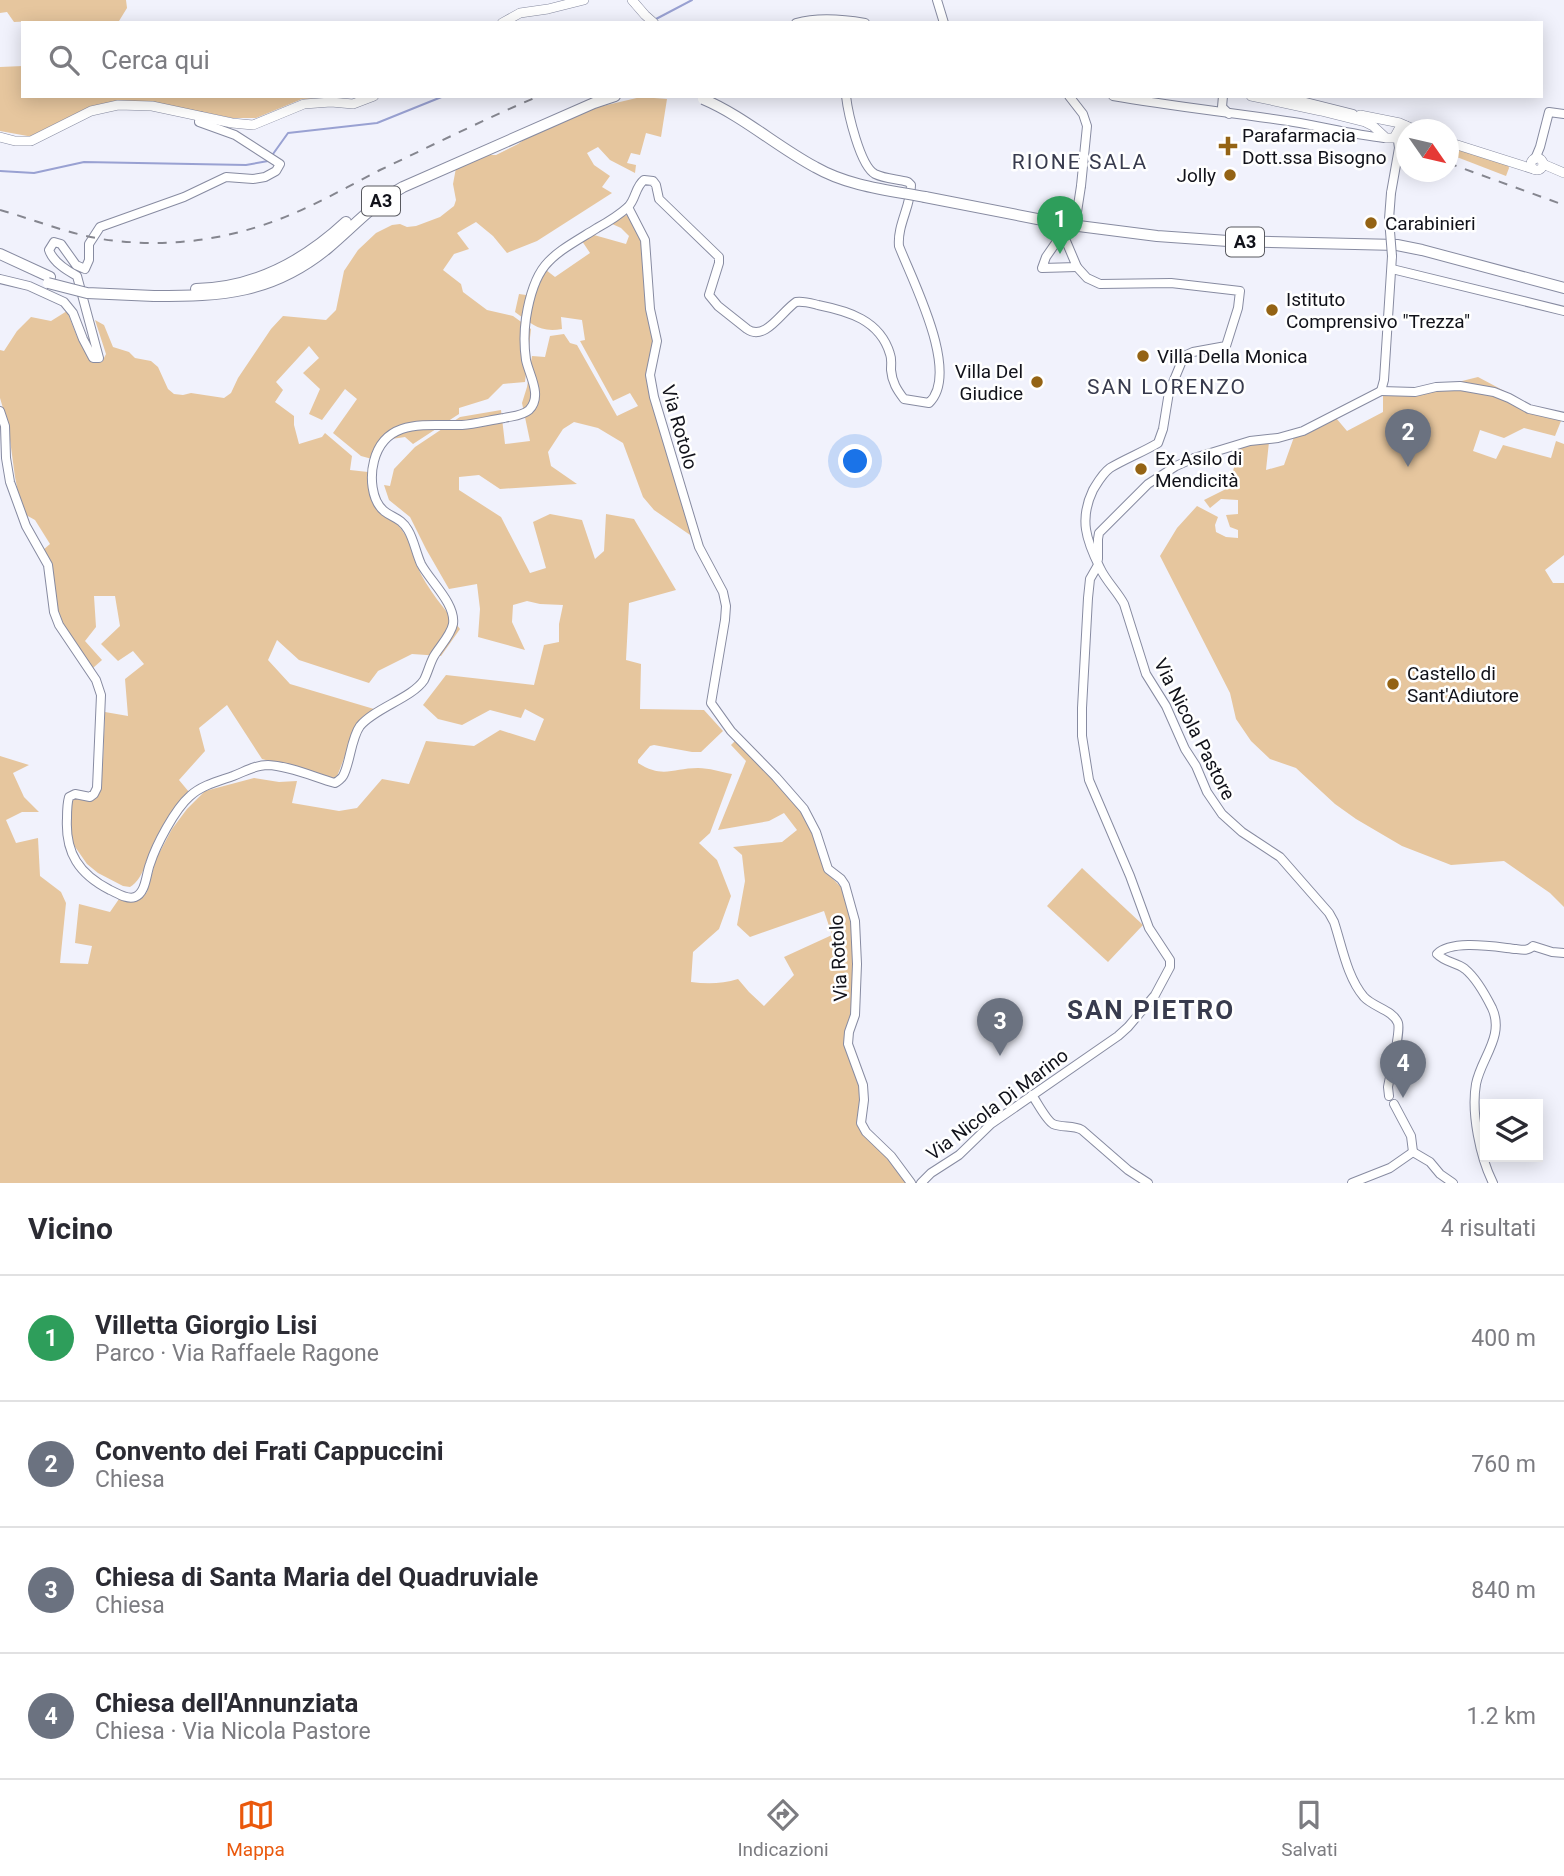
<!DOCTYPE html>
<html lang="it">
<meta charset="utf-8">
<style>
:root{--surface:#fff;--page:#f7f7f7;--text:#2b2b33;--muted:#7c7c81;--line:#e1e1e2;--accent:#ea580c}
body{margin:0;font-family:Roboto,sans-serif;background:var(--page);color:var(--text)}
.controls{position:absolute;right:21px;bottom:21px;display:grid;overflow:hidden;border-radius:0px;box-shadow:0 4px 18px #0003}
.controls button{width:63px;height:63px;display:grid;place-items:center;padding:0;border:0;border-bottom:2px solid var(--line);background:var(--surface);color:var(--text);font:35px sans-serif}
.compass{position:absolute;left:1396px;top:119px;width:63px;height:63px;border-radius:50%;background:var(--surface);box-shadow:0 4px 18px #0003;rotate:124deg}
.you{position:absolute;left:856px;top:462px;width:24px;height:24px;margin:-18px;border:5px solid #fff;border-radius:50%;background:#1a73e8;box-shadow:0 0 0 10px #1a73e833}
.badge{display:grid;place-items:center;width:46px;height:46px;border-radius:50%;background:var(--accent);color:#fff;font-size:23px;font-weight:700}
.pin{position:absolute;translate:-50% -58px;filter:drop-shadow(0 2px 4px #0008)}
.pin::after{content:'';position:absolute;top:37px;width:24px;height:21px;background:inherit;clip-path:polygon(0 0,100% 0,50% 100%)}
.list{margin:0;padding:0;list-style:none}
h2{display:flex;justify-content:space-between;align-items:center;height:91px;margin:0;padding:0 28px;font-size:30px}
h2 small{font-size:23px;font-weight:400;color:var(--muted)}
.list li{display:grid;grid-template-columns:46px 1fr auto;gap:21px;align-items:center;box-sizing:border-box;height:126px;padding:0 28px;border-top:2px solid var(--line)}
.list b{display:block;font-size:26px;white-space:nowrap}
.list p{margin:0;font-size:23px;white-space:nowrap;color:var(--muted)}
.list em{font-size:23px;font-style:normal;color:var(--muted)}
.icon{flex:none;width:38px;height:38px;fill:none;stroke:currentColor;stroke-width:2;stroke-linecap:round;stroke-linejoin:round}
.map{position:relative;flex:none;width:1564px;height:1183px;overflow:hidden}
.search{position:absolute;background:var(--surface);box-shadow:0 4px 18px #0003;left:21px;right:21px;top:21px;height:77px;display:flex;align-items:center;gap:18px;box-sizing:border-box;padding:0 24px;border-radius:0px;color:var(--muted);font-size:26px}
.sheet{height:595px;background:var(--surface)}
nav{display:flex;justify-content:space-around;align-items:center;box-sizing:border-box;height:98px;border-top:2px solid var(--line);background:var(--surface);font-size:19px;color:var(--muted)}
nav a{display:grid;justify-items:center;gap:4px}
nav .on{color:var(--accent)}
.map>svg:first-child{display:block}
.green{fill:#e6c69e}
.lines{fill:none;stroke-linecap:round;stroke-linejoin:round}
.stream{stroke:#99a1d2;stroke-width:2}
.secondary-casing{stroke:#878ba1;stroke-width:10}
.primary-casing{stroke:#878ba1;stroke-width:10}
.highway-casing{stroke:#878ba1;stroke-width:12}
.secondary{stroke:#fff;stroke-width:8}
.primary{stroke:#fff;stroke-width:9}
.highway{stroke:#fff;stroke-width:10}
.rail{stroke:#85868f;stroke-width:2;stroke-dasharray:9 9;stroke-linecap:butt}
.secondary-bridge-casing{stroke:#878ba1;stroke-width:10;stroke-linecap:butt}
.highway-bridge-casing{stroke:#878ba1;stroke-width:12;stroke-linecap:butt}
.secondary-bridge{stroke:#fff;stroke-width:8}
.highway-bridge{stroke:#fff;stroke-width:10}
.poi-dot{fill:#946314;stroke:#fff;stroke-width:2.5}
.labels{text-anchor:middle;stroke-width:5;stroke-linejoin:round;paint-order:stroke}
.shield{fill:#fff;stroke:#58595f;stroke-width:2}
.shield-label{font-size:18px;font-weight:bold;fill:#11121a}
.poi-label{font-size:19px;fill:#11121a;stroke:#fff;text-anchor:start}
.street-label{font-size:19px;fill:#11121a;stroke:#fff}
.neighbourhood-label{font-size:21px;letter-spacing:2px;fill:#383b4e;stroke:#fff}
.district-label{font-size:26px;font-weight:bold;letter-spacing:2px;fill:#383b4e;stroke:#fff}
</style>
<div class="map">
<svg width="1564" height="1183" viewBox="0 0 1564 1183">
<rect width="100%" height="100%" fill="#f1f2fc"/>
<!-- green -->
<g class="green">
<polygon points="0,0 126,0 127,8 119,21 114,23 40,23 34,21 14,22 7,12 0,13"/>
<polygon points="23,66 23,96 354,96 302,99 256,118 232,118 153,102 92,107 59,122 33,137 0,131 0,67"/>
<path d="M 641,97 L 667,99 L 661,137 L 646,133 L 640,155 L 631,153 L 627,163 L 636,165 L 635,173 L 610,160 L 598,147 L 587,153 L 594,165 L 610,176 L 602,187 L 612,193 L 537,241 L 507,253 L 493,236 L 476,222 L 457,233 L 469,249 L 454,254 L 443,270 L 461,284 L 463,292 L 487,310 L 513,316 L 531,329 L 525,382 L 503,384 L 488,399 L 459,408 L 459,414 L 413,444 L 405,437 L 385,440 L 372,459 L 361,456 L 333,433 L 357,399 L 345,389 L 322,420 L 309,414 L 320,389 L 303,373 L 319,358 L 309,346 L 276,382 L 283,390 L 275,402 L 294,416 L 294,425 L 299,444 L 322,437 L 325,433 L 352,456 L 350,470 L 368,472 C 368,495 394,517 406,536 C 412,544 413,557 417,566 C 427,589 445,609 460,629 L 441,656 L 412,654 L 378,671 L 369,683 L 299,660 L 277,640 L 268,660 L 290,684 L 374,709 L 357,725 L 336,779 L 262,759 L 227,705 L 199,728 L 205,751 L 179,780 L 189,792 C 176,806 165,821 156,838 C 148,853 145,878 130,887 L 123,886 L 98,873 L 87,864 L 71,841 L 71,799 L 100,789 L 103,761 L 105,712 L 128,716 L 125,679 L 144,664 L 133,651 L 118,661 L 101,644 L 120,626 L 115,596 L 94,596 L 96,627 L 85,641 L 102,660 L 93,668 L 60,621 L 43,550 L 50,544 L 35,520 L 26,515 L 19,497 L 15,477 L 8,425 L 0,398 L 0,350 L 4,351 L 17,331 L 31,317 L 51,321 L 67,311 C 74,327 82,359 102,362 L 106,354 L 95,320 L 104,325 L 113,347 L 129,352 L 135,358 L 151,361 L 158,367 L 168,389 L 174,394 L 183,395 L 191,393 L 224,398 L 231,393 L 238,378 L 271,329 L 283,316 L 326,320 L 336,310 L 344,271 L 358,250 L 376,233 L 392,225 L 400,224 L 407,227 L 416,226 L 440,217 L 454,206 L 456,200 L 453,184 L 456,168 L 488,155 L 496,155 L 518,144 L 533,133 L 594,108 Z"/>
<polygon points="1448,144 1508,165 1509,168 1506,176 1449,154"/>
<path d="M 627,215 L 641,240 L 646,310 L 653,341 L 646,379 L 667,456 L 693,537 L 654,510 L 643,497 L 623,443 L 598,428 L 574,422 L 563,429 L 548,452 L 551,466 L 577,484 L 500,489 L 479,475 L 459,477 L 459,490 L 501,517 L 530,573 L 546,568 L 533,522 L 550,514 L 582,520 L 595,559 L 604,551 L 606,514 L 634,519 L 676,590 L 629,603 L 626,660 L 641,664 L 640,709 L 704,710 L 723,731 L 701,752 L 692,752 L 654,745 L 650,746 L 638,760 L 638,763 C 663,779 673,768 698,768 C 709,768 721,772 732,774 L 710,833 L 699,843 L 717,860 L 731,896 L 719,929 L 693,952 L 691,982 C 707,984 722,984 738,979 L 749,992 L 764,1006 L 794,975 L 784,957 L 832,935 L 824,911 L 750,937 L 737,925 L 745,881 L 742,855 L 733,847 L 782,842 L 797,830 L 784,813 L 769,821 L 718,830 L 746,761 L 731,745 L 735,741 L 773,780 L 801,812 L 812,833 L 825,871 L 841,887 L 851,921 L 853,964 L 851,1014 L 844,1045 L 859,1086 L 860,1100 L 857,1124 L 863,1134 L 888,1159 L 906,1183 L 0,1183 L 0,756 L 29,765 L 13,773 L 24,797 L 39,812 L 22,812 L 6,820 L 16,843 L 38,838 L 40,876 L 61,892 L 66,903 L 60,963 L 88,964 L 92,946 L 75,943 L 79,904 L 110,912 L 119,899 L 142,898 L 147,892 L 156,859 L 172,829 L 187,809 L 205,791 L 254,778 L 279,782 L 297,781 L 292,803 L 339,811 L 357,808 L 382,779 L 409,784 L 426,741 L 474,746 L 500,730 L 535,741 L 544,719 L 525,709 L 521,718 L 490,710 L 462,725 L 438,719 L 423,705 L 446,675 L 534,685 L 544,645 L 559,642 L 559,624 L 563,605 L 540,604 L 527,601 L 513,605 L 512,622 L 525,650 L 478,637 L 480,609 L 477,584 L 449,589 L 426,549 L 410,517 L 389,500 L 384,485 L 390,486 L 394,469 L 415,447 L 460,417 L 501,410 L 505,444 L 530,441 L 522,403 L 527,387 L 532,356 L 545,357 L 550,336 L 564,334 L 570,343 L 577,345 L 617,416 L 638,406 L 630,393 L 613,401 L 580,341 L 585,340 L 582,320 L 561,317 L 562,329 C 540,333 532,324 515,312 L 519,294 L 533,296 L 539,277 L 546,270 L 555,277 L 590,253 L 582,241 L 594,235 L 626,244 L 629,236 L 621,228 L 610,223 L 620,217 Z"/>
<polygon points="1478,377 1561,421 1555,436 1524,428 1504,438 1480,430 1473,451 1496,459 1503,445 1551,458 1556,441 1564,444 1564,555 1545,570 1553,583 1564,583 1564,907 1550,893 1504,861 1451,865 1402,846 1356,819 1335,804 1296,768 1270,759 1251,741 1236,719 1230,693 1160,556 1177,528 1197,506 1218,517 1215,525 1216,532 1226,537 1238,538 1238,530 1230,527 1226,515 1238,514 1238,500 1221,499 1210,508 1204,500 1228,488 1240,447 1269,442 1266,470 1284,465 1294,437 1336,418 1347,431 1383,412 1383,394 1406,395"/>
<polygon points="1082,868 1143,925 1108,962 1047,906"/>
</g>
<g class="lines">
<!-- stream -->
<g class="stream">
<polyline points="656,19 692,0"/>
<polyline points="273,154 288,133 377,123 444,96"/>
<polyline points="0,171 34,173 84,162 246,165 268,161"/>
</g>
<defs>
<g id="secondary">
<polyline points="937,0 944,23"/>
<path d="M 796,23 C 818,17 842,19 865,23"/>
<polyline points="1069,96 1083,114 1087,126 1081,186"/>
<path d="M 1113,96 C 1175,107 1238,113 1300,123 C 1328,128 1356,135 1384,138"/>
<polyline points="1223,96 1222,107 1229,114"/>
<polyline points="1281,96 1353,114"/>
<polyline points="1535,159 1540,147 1549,112 1564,114"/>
<polyline points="1391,193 1399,148 1397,134"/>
<polyline points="628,207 645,240 650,309 657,341 650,375 654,397 699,547 723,592 726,606 725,620 711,703 731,731 776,777 804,809 816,832 828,869 841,879 845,885 855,921 857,964 855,1015 849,1032 848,1044 863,1085 864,1100 861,1123 866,1132 891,1156 911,1183"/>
<polygon points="1064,231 1066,241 1077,267 1042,268 1046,257"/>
<path d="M 1077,267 L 1087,278 L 1100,284 L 1171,283 L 1240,291 L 1238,308 L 1226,346 L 1193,352 L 1184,356 L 1169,392 L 1163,429 L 1158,443 C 1143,452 1125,459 1110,468 C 1102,474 1098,482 1093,490 C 1079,519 1086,540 1100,568 C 1106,581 1117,591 1124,604 L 1146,674 L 1166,706 L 1185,749 L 1196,766 L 1207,792 L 1222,814 L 1242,832 L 1280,857 L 1329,913 L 1334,922 C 1342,946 1347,977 1364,997 C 1373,1007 1393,1010 1398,1023 C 1401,1032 1390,1075 1388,1087 L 1389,1096"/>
<polyline points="1392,269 1564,311"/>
<path d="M 0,279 L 29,286 L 64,302 L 73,313 L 83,339 L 93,358 L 99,358 L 77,276 C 66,270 53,262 49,250 L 54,242 L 61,244 L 76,265 L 85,269 L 89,260 L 89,244 L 100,227 L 184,197 L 226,177 L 253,179 L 265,177 L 276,171 L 280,164 L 235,135 L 199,122 L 200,116"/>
<polyline points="1381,391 1415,392 1436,387 1460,386 1494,392 1509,398 1529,409 1564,417"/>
<polyline points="1381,391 1384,380 1392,256"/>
<path d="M 0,411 L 5,426 L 6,458 L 10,482 L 26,526 L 48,565 L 54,612 L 59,625 L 96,680 L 101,695 L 97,788 L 94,794 L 90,797 L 75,794 L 69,797 C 67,804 67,810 67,818 C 65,853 79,874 110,890 C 117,893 127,900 135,897 C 146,893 146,874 150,864 C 156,845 175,809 190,796 C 202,785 219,781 233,776 C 246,771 255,765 268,765 C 290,766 314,777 335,783 C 337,782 342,778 343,776 C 350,764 351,738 360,726 C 375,708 412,698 424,680 C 428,672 430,663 434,656 C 440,646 451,635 453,624 C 456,604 430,581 421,564 C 416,553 414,540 408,530 C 401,518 393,518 384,511 C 371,500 370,476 374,461 C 385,417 428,426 462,425 C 476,424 490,420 504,418 C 512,416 522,416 529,410 C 543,396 529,375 526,360 C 524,346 524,332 526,318 C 535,261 552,256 597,228 C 608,222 619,215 628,207 C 636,199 635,187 644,180 L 653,181 L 656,185 L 659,199 L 719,257 L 719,263 L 709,295 L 718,306 L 747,329 C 765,342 782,311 796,302 C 804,301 810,303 818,305 C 848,311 880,320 890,354 C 892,359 891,364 891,370 C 892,382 897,390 904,399 L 929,403 C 961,373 912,280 899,246 C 897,225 911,206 911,185 L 908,182 C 898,179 885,179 875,174 C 860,166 848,113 846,96"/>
<polyline points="1098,559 1098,539 1099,533 1148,484 1176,466 1194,458 1250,441 1278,438 1303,431 1381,391"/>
<path d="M 1032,1095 C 1037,1102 1046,1120 1053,1124 C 1062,1128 1073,1125 1082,1130 L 1128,1170 L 1148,1183"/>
<polyline points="1394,1104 1411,1136 1413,1152"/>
<polyline points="1413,1152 1430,1162 1440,1174 1453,1183"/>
<polyline points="921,1183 931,1173 959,1155 991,1124 1118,1036 1128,1027 1155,995 1170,967 1170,960 1149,928 1130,876 1089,780 1082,736 1082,708 1088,598 1090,579 1098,565"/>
<polyline points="1352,1183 1390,1168 1413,1152"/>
<path d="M 1493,1183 C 1480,1157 1471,1113 1476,1084 C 1481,1058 1505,1036 1492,1008 C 1486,996 1476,978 1465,969 C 1456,962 1446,963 1437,954 C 1452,939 1496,947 1516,949 C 1523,950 1528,951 1533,946 L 1552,952 L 1564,953"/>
</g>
<g id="primary">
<polyline points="632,0 645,15 654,23"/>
<polyline points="502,23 520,13 548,9 584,0"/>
<polyline points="1251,96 1321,111 1365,122 1373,126 1386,138 1394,138 1399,129 1406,126"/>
<polyline points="1360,115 1400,123 1416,130"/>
<polyline points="0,137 15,141 31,141 91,111 118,105 152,106 232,123 253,125 304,104 331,102 353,104 374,96"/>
<polyline points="1448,142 1533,169"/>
<circle cx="1537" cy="164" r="6"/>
<polyline points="1543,164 1564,173"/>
</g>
<g id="highway">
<polyline points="925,197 1063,224 1157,236 1228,241 1397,245 1422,250 1564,288"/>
<polyline points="0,254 50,277"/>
<path d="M 196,289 C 255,288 304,261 346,222"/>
<path d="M 154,296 C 222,296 272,294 328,248 C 353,227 374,203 403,187 L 594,103 L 615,96"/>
</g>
</defs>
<!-- secondary casing -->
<use href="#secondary" class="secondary-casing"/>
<!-- primary casing -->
<use href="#primary" class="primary-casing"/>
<!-- highway casing -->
<use href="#highway" class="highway-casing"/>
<!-- secondary -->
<use href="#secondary" class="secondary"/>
<!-- primary -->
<use href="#primary" class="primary"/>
<!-- highway -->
<use href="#highway" class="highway"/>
<!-- rail -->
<g class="rail">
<polyline points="1403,145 1406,147"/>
<polyline points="1448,163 1564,205"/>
<path d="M 0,210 C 39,221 78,238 118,241 C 174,247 228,239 280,219 C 314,206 347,187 380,170 C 433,145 485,119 539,96"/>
</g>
<defs>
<g id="secondary-bridge">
<polyline points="1391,193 1389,219 1392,256"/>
<polyline points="1064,231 1077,212 1081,186"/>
</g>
<g id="highway-bridge">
<path d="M 703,99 C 743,116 776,146 815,167 C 848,186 887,190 925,197"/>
<polyline points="48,283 87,293 154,296"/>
</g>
</defs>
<!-- secondary-bridge casing -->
<use href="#secondary-bridge" class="secondary-bridge-casing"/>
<!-- highway-bridge casing -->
<use href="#highway-bridge" class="highway-bridge-casing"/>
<!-- secondary-bridge -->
<use href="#secondary-bridge" class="secondary-bridge"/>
<!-- highway-bridge -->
<use href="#highway-bridge" class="highway-bridge"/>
</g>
<!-- markers -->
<g class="poi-dot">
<path d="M1224.5 135.5h7v7h7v7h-7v7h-7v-7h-7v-7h7z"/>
<circle cx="1230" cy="175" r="7"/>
<circle cx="1371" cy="223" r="7"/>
<circle cx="1272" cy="310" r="7"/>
<circle cx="1143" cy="356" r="7"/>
<circle cx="1037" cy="382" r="7"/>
<circle cx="1141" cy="469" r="7"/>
<circle cx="1393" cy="684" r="7"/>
</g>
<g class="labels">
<!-- shield labels -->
<g class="shield">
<rect x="362" y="186.5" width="38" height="29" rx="5"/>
<rect x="1226" y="227.5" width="38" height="29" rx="5"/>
</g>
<g class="shield-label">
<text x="381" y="207">A3</text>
<text x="1245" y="248">A3</text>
</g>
<!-- poi labels -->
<g class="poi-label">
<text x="1242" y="142">Parafarmacia<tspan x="1242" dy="22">Dott.ssa Bisogno</tspan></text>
<text x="1216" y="182" text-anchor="end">Jolly</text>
<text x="1385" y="230">Carabinieri</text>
<text x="1286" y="306">Istituto<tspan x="1286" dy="22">Comprensivo "Trezza"</tspan></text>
<text x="1157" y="363">Villa Della Monica</text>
<text x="1023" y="378" text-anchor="end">Villa Del<tspan x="1023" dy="22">Giudice</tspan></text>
<text x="1155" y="465">Ex Asilo di<tspan x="1155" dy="22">Mendicità</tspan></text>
<text x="1407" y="680">Castello di<tspan x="1407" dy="22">Sant'Adiutore</tspan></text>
</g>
<!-- street labels -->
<g class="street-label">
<text transform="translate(680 427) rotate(74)" y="7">Via Rotolo</text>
<text transform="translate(1195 729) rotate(63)" y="7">Via Nicola Pastore</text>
<text transform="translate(838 958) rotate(-93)" y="7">Via Rotolo</text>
<text transform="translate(997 1104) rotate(-37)" y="7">Via Nicola Di Marino</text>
</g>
<!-- neighbourhood labels -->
<g class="neighbourhood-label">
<text x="1080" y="169">RIONE SALA</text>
<text x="1167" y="394">SAN LORENZO</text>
</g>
<!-- district labels -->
<g class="district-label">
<text x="1151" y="1019">SAN PIETRO</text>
</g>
</g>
</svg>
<div class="controls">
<button><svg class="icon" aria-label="layers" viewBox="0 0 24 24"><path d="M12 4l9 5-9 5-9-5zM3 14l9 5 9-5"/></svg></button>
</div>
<svg class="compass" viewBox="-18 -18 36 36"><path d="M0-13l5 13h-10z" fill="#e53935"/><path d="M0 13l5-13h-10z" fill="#7c7c81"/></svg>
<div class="you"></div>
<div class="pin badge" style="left:1060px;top:254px;background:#2e9e5b">1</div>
<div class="pin badge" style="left:1408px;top:467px;background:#6b7280">2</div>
<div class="pin badge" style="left:1000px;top:1056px;background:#6b7280">3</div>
<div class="pin badge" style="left:1403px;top:1098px;background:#6b7280">4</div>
<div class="search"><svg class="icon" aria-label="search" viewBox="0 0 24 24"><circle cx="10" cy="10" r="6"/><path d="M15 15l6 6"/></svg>Cerca qui</div>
</div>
<section class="sheet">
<h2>Vicino<small>4 risultati</small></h2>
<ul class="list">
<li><span class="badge" style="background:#2e9e5b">1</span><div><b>Villetta Giorgio Lisi</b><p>Parco · Via Raffaele Ragone</p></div><em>400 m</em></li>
<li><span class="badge" style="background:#6b7280">2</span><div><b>Convento dei Frati Cappuccini</b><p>Chiesa</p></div><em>760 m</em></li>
<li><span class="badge" style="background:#6b7280">3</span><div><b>Chiesa di Santa Maria del Quadruviale</b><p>Chiesa</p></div><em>840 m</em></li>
<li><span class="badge" style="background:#6b7280">4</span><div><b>Chiesa dell'Annunziata</b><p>Chiesa · Via Nicola Pastore</p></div><em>1.2 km</em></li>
</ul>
</section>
<nav>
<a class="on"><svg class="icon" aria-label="map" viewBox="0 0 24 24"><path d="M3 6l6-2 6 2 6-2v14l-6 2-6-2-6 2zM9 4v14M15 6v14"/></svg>Mappa</a>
<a><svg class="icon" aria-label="directions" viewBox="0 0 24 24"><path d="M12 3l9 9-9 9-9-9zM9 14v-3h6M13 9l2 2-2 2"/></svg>Indicazioni</a>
<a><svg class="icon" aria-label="saved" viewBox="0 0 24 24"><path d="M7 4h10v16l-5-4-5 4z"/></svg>Salvati</a>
</nav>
